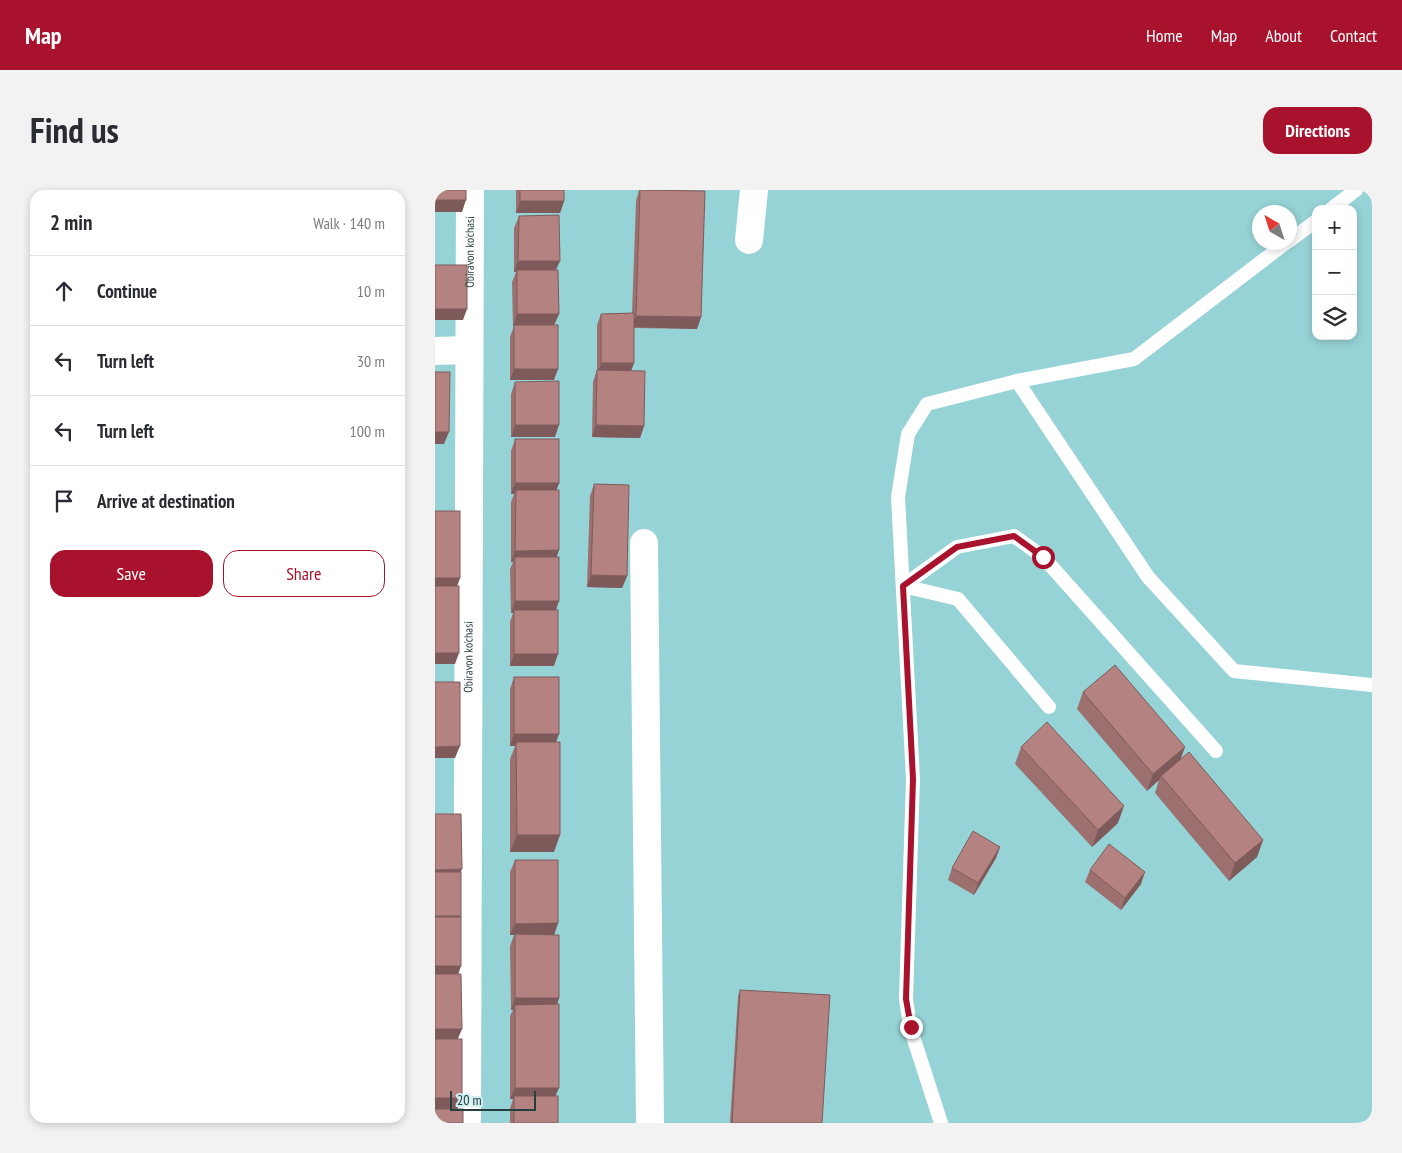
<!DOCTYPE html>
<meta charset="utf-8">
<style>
:root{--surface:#fff;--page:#f2f2f3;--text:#2b2b33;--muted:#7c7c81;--line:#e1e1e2;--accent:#a9122d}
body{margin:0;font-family:"PT Sans Narrow",sans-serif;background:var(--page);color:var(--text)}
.controls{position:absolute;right:15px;top:15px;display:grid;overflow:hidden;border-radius:10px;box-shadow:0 2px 8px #0003}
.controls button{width:45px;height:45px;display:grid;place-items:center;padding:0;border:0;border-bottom:1px solid var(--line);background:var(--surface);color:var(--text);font:25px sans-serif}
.compass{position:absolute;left:817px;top:15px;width:45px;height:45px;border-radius:50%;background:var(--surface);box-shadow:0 2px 8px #0003;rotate:321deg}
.scale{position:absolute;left:15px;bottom:12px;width:86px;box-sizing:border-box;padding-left:5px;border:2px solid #253e40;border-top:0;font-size:14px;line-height:18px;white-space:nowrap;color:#253e40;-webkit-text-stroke:4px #d0edef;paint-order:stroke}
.stop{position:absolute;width:15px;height:15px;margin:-11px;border:4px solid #a9122d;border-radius:50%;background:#fff}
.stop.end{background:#a9122d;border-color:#fff;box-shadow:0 1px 5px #0008}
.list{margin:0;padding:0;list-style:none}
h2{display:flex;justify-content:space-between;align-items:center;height:65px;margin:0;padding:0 20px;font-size:21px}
h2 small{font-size:16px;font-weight:400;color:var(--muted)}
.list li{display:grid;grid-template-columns:32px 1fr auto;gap:15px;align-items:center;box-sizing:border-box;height:70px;padding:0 20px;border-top:1px solid var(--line)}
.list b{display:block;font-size:19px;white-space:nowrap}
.list em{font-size:16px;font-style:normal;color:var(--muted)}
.actions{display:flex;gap:10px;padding:15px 20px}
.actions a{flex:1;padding:11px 0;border:1px solid var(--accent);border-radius:15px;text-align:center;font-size:18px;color:var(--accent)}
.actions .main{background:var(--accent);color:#fff}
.icon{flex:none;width:28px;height:28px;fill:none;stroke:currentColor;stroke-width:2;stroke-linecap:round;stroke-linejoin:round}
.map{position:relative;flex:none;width:937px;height:933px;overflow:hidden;border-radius:15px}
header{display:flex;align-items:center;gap:30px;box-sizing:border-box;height:70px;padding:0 25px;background:var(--accent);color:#fff}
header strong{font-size:24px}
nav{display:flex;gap:28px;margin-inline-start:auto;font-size:18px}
.intro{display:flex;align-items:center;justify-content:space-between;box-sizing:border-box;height:120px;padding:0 30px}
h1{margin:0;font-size:35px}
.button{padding:12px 22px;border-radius:15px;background:var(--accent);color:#fff;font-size:18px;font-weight:700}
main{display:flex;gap:30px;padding:0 30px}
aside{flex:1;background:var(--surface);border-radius:15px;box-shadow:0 2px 8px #0003}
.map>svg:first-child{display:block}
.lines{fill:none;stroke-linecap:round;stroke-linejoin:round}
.lane{stroke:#fff;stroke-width:14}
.street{stroke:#fff;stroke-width:28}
.wall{fill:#9b706f}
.shaded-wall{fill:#7e5b5a}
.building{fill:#b48281;stroke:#7e5b5a}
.route{stroke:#a9122d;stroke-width:6}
.labels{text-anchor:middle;stroke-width:5;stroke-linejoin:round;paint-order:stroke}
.street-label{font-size:12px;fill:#253e40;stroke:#d0edef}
</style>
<header>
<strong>Map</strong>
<nav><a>Home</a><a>Map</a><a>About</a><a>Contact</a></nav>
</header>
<div class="intro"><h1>Find us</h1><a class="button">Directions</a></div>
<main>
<aside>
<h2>2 min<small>Walk · 140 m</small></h2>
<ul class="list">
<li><svg class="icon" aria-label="ahead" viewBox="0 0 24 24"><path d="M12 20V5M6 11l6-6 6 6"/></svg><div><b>Continue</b></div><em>10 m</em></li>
<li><svg class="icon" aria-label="left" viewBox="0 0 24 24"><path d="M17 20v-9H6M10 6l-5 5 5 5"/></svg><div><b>Turn left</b></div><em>30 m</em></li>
<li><svg class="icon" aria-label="left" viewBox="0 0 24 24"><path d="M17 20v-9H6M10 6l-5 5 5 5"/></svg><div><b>Turn left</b></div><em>100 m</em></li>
<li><svg class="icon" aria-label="arrive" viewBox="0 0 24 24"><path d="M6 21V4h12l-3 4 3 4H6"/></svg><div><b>Arrive at destination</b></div></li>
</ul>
<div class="actions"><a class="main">Save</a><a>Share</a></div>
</aside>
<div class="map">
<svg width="937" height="933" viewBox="0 0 937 933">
<rect width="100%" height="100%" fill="#96d3d6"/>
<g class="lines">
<!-- lane -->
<g class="lane">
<polyline points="896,19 921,0"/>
<polyline points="854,51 881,31"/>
<polyline points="582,191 713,387 799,481 937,495"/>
<polyline points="614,517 523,409 468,396 522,357 579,346 608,367 781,561"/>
<polyline points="506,933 475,837 471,809 478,589 463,307 473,244 492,214 582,191 699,169 852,52"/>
</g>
<!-- street -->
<g class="street">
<polyline points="314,50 319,0"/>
<polyline points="0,161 34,160"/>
<polyline points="209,353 215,933"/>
<path id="s1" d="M 32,933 L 35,0"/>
</g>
</g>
<!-- wall -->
<g class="wall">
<polygon points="81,0 129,0 129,11 125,23 81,23"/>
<polygon points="204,0 244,0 266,127 262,139 199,138 196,181 209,236 205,248 157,247 158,192 162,180 162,135 166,124 197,123 201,11"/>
<polygon points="84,26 121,80 124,124 119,135 119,190 75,190 75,147 79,136 78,136 77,92 81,82 79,82 79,38"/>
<polygon points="80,192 120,247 76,247 76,204"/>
<polygon points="80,249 124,293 121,300 121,367 119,476 75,476 75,432 78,423 76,423 75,379 78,372 76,372 76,312 79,304 76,304 76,261"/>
<polygon points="159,294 192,386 187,398 152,397 155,306"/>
<polygon points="79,487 121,552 119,662 75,662 75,569 80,556 75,556 75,499"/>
<polygon points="648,502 745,570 828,650 822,667 794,691 720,603 724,590 712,601 642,519"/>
<polygon points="586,557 683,633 657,657 580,574"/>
<polygon points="565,657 561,668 539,705 513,690 517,678"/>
<polygon points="80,670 123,733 119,745 124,808 122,814 121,906 123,933 75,933 75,918 78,909 75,909 75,826 78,820 76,820 75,756 79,745 75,745 75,682"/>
<polygon points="655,680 706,694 686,720 650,692"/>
<polygon points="305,800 387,933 295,933 303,806"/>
</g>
<!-- shaded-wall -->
<g class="shaded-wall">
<polygon points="0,10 31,10 27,22 0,22"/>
<polygon points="85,11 129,11 125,23 81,23"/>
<polygon points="83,71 125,71 120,82 82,80 81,82 79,82"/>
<polygon points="0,119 32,119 28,130 0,130"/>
<polygon points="82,124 124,124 119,135 78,136"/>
<polygon points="201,126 266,127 262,139 196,137"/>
<polygon points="166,173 199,173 195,184 162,185"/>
<polygon points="79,179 123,179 119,190 75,190"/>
<polygon points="80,235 124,235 120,247 76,247"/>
<polygon points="161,235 209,236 205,248 157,247"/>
<polygon points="0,242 14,242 9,254 0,254"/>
<polygon points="80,293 124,293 120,304 81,300 79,304 76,304"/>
<polygon points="124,360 120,372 80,367 78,372 76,372 80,361"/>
<polygon points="156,385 192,386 187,398 152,397"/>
<polygon points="0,388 25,388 21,400 0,400"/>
<polygon points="80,411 124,411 120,423 79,420 78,423 76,423"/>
<polygon points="0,463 24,463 20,474 0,474"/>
<polygon points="79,464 123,464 119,476 75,476"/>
<polygon points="79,544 124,544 120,555 81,552 80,556 75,556"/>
<polygon points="25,556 20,568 0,568 0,557"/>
<polygon points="750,557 744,574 726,586 724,590 712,601 718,584"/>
<polygon points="689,616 683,633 657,657 663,640"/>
<polygon points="82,645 125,645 119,662 75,662"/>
<polygon points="828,650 822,667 794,691 800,673"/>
<polygon points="565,657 561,668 539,705 543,693"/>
<polygon points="27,679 22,691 0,692 0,680"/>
<polygon points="710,682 706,694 686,720 690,708"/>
<polygon points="0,726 26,726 22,738 0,738"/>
<polygon points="123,733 119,745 75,745 80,734"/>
<polygon points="0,776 26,776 22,788 0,788"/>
<polygon points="80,808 124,808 120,820 80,815 78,820 76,820"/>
<polygon points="0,839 27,839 22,851 0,851"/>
<polygon points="80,898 124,898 119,909 79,906 78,909 75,909"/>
<polygon points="0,908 27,908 22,920 0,920"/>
</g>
<!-- building -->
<g class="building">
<rect x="0" y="0" width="31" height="10"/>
<rect x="85" y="0" width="44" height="11"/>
<polygon points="205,0 270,1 266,127 201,126"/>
<polygon points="124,25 125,71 83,71 84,26"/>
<rect x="0" y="75" width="32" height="44"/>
<polygon points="82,80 123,80 124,124 82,124"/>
<polygon points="199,123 199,173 166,173 166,124"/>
<rect x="79" y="135" width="44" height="44"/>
<polygon points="162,180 210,181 209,236 161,235"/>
<polygon points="0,182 15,182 14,242 0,242"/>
<polygon points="124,191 124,235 80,235 80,192"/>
<rect x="80" y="249" width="44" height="44"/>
<polygon points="159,294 194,295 192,386 156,385"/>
<polygon points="81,300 124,300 124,360 80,361"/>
<rect x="0" y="321" width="25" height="67"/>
<rect x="80" y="367" width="44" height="44"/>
<rect x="0" y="396" width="24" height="67"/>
<rect x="79" y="420" width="44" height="44"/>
<polygon points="680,475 750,557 718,584 648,502"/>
<rect x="79" y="487" width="45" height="57"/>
<polygon points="0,492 25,492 25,556 0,557"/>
<polygon points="612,532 689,616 663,640 586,557"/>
<polygon points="81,552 125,552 125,645 82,645"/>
<polygon points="754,562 828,650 800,673 726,586"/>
<polygon points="0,624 26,624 27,679 0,680"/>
<polygon points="538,641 565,657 543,693 517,678"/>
<polygon points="674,654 710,682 690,708 655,680"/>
<polygon points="80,670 123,670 123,733 80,734"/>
<rect x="0" y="682" width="26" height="44"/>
<rect x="0" y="727" width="26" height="49"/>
<polygon points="80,744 124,745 124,808 80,808"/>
<polygon points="0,784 26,784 27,839 0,839"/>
<polygon points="305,800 395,805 387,933 297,933"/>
<polygon points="124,814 124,898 80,898 80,815"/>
<rect x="0" y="849" width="27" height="59"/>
<rect x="79" y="906" width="44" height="27"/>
<rect x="0" y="919" width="28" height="14"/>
</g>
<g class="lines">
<!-- route -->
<polyline class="route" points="476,837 471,809 478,589 468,396 522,357 579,346 608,367"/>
</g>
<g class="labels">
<!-- street labels -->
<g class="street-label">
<text dy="4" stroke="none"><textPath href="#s1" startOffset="871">Obiravon ko'chasi</textPath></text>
<text dy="4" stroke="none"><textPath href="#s1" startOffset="466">Obiravon ko'chasi</textPath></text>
</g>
</g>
</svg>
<div class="controls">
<button>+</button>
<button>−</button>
<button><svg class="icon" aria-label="layers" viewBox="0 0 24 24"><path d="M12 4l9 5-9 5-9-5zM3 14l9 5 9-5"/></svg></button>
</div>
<svg class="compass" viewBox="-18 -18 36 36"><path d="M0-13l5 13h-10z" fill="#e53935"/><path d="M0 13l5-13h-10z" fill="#7c7c81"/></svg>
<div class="scale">20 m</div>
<div class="stop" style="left:608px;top:367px"></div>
<div class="stop end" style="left:476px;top:837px"></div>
</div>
</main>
